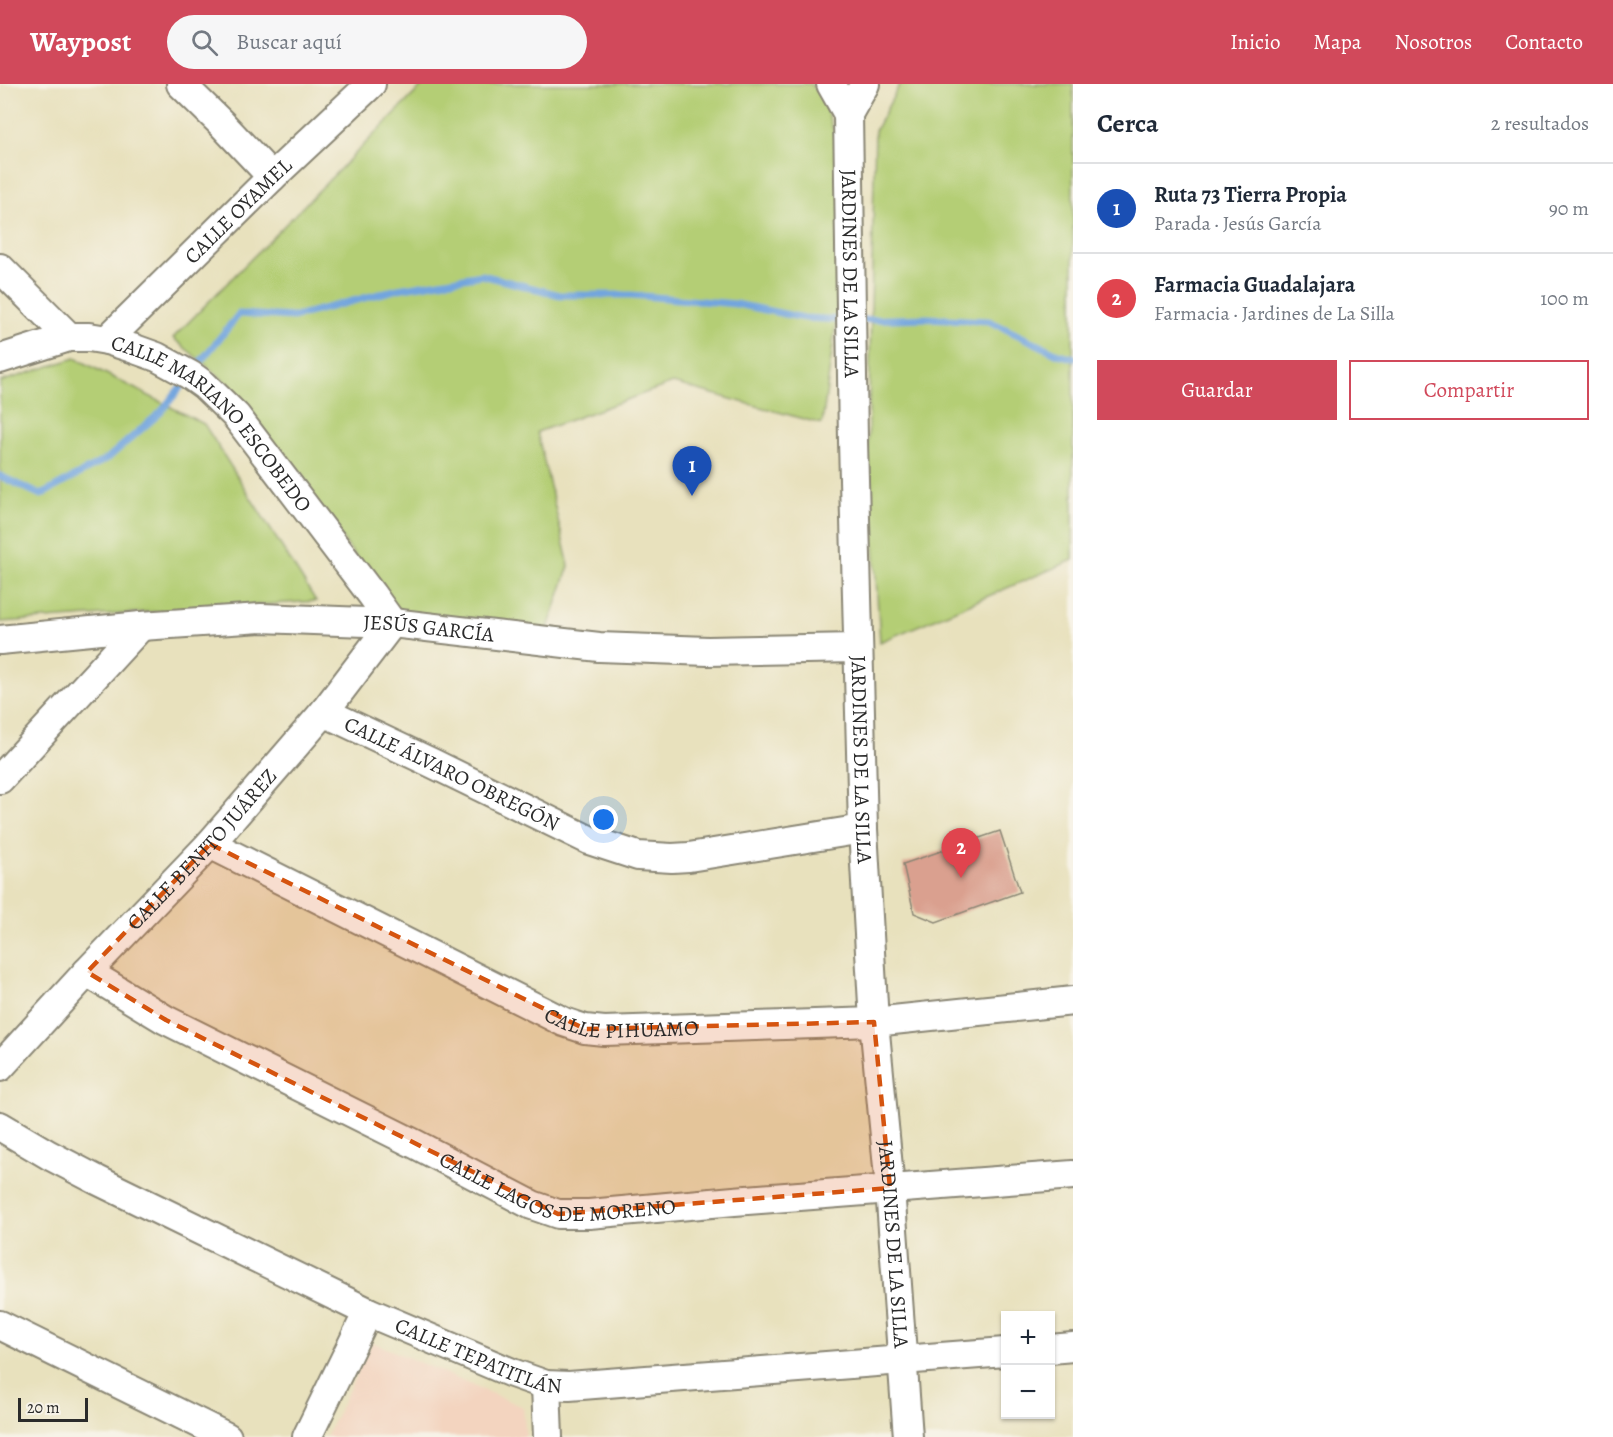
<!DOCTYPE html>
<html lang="es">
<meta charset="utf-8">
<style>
:root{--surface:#fff;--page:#f6f6f7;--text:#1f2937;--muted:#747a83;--line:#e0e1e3;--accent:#d1495b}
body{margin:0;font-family:Alegreya,serif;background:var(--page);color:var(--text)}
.controls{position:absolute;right:18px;bottom:18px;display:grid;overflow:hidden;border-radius:0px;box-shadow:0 2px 4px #0004}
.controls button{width:54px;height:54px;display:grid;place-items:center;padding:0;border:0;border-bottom:2px solid var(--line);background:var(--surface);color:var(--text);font:30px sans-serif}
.scale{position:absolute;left:18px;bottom:15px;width:70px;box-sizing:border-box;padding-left:6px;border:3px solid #2b2b2b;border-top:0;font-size:16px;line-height:21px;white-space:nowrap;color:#2b2b2b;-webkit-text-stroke:4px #f7f3e8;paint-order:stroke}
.you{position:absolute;left:604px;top:736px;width:21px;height:21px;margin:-15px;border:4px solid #fff;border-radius:50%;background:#1a73e8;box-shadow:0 0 0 9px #1a73e833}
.badge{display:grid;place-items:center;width:39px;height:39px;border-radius:50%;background:var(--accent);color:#fff;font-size:20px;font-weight:700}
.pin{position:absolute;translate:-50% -50px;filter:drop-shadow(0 2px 3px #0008)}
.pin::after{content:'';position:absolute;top:32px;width:21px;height:18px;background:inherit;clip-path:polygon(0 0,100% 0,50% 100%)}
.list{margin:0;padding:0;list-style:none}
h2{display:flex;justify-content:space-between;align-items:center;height:78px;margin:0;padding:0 24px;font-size:26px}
h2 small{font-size:20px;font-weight:400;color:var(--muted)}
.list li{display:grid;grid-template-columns:39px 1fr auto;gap:18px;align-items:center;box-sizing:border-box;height:90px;padding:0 24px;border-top:2px solid var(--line)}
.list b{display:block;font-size:22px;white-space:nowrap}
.list p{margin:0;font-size:20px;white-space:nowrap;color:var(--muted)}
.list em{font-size:20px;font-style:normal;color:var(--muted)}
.actions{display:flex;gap:12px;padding:18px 24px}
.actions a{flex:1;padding:14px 0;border:2px solid var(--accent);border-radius:0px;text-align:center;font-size:21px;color:var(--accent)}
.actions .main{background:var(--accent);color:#fff}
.icon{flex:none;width:33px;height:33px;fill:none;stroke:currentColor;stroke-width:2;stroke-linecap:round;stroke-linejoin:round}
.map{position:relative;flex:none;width:1073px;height:1353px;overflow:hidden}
header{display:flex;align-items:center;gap:36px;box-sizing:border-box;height:84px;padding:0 30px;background:var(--accent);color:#fff}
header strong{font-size:28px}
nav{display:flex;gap:33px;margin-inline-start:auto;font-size:21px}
.search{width:420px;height:54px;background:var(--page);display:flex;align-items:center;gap:15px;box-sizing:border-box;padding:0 21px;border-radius:33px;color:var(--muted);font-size:22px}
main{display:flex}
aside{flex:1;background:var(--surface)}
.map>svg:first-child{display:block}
.built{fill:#f3d4bf}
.green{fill:#b4ce74;stroke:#707c50;stroke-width:1.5}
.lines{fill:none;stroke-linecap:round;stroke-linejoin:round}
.stream{stroke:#72a5de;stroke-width:7}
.building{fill:#daa08f}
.minor-casing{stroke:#8a8674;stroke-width:32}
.minor{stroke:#fff;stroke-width:28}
.marked{fill:#d5540f;fill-opacity:0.2;stroke:#d5540f;stroke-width:4.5;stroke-dasharray:12 8;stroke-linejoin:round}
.labels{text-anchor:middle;stroke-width:6;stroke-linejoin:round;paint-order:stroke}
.street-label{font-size:21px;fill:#2b2b2b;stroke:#f7f3e8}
</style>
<header>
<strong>Waypost</strong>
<div class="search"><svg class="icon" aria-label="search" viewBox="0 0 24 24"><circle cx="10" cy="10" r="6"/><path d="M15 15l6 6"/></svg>Buscar aquí</div>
<nav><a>Inicio</a><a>Mapa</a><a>Nosotros</a><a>Contacto</a></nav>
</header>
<main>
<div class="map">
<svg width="1073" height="1353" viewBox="0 0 1073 1353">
<rect width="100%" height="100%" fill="#f7f3e8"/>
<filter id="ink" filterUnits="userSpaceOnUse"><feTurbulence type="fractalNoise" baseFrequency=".0167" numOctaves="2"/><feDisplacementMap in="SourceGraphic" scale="12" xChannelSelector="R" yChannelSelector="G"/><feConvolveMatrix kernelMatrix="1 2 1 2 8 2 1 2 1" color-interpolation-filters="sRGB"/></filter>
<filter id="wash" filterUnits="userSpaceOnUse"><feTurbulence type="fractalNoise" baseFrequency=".008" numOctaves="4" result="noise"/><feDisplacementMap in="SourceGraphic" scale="24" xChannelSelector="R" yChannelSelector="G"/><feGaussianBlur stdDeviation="1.35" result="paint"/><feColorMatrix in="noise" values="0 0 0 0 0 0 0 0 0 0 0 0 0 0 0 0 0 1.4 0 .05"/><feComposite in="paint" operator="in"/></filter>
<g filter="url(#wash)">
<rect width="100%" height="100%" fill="#e8e1bd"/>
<!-- built -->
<polygon class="built" points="372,1258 523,1323 526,1353 326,1353"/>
<!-- green -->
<g class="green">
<polygon points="424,0 811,0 822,13 854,108 822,340 673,299 537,348 569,482 544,556 395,527 231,302 173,254"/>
<polygon points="900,0 1073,0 1073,476 880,558 868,366 875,47"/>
<polygon points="75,274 204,340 316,517 0,538 0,298"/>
</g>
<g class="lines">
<!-- stream -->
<g class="stream">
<polyline points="859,236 927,234 989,237 1058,270 1073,274"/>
<polyline points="193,287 239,230 293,233 398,205 482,191 560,211 631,211 736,220 804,234 844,236"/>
<polyline points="0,392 41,411 108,374 161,328 186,296"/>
</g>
</g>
<g id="blocks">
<!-- building -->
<polygon class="building" points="1000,747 1020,808 936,838 914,829 903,780"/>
</g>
</g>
<g filter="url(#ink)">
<use href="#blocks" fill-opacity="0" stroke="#8a8674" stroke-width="1.5"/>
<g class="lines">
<defs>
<g id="minor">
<polyline points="181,0 222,40 272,93"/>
<polyline points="831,0 848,30"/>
<path id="s1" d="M 865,0 L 848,30 L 853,357 L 863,745 L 874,938 L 890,1104 L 908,1353"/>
<polyline points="0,184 69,253"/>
<path id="s2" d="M 107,256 L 272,93 L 371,0"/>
<path id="s3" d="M 0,275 L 69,253 L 89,253 L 107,256 L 132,264 L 157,273 L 190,291 L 204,301 L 236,332 L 372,511 L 392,539"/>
<path id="s4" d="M 0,556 L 141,542 L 261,534 L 392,539 L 599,563 L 708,567 L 857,564"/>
<path id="s5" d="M 324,628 L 434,680 L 589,756 L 638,772 L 672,774 L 689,773 L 863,745"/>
<polyline points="0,695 141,542"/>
<path id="s6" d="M 210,760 L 564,938 L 585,945 L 604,947 L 874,938 L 1073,917"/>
<path id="s7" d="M 87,888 L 166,936 L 415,1060 L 532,1121 L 558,1130 L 589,1130 L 734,1117 L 1073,1091"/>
<path id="s8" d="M 0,983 L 87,888 L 210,760 L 324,628 L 392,539"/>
<path id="s9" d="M 0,1042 L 49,1071 L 97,1096 L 368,1228 L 512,1289 L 546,1301 L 569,1302 L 1005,1268"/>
<polyline points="0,1241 227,1353"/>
<polyline points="1050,1265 1073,1263"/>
<polyline points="546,1301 548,1353"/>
<polyline points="307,1353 368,1228"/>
</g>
</defs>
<!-- minor casing -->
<use href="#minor" class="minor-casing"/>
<!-- minor -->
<use href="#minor" class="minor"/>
</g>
</g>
<!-- marked area -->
<path class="marked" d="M 210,760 L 585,945 L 874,938 L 890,1104 L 558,1130 L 166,936 L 87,888 Z"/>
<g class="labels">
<!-- street labels -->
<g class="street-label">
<text dy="7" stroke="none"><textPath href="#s2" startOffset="184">CALLE OYAMEL</textPath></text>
<text dy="7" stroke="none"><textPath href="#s1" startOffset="194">JARDINES DE LA SILLA</textPath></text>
<text dy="7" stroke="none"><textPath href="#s3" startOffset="248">CALLE MARIANO ESCOBEDO</textPath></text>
<text dy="7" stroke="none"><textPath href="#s4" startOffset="430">JESÚS GARCÍA</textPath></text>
<text dy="7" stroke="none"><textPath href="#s1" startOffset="680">JARDINES DE LA SILLA</textPath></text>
<text dy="7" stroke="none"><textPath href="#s5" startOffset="142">CALLE ÁLVARO OBREGÓN</textPath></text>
<text dy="7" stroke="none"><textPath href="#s8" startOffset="297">CALLE BENITO JUÁREZ</textPath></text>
<text dy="7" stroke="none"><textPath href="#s6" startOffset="454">CALLE PIHUAMO</textPath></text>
<text dy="7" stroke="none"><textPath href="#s7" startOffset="524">CALLE LAGOS DE MORENO</textPath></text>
<text dy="7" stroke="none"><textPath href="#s1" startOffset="1166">JARDINES DE LA SILLA</textPath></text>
<text dy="7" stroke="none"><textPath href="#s9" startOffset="532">CALLE TEPATITLÁN</textPath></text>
</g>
</g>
</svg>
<div class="controls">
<button>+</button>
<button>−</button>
</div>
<div class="scale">20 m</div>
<div class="you"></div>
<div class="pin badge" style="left:692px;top:412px;background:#1a4fb4">1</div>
<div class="pin badge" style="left:961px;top:794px;background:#e0444e">2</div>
</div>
<aside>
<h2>Cerca<small>2 resultados</small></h2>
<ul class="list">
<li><span class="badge" style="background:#1a4fb4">1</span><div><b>Ruta 73 Tierra Propia</b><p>Parada · Jesús García</p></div><em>90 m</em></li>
<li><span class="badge" style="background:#e0444e">2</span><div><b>Farmacia Guadalajara</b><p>Farmacia · Jardines de La Silla</p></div><em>100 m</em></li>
</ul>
<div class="actions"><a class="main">Guardar</a><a>Compartir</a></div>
</aside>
</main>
